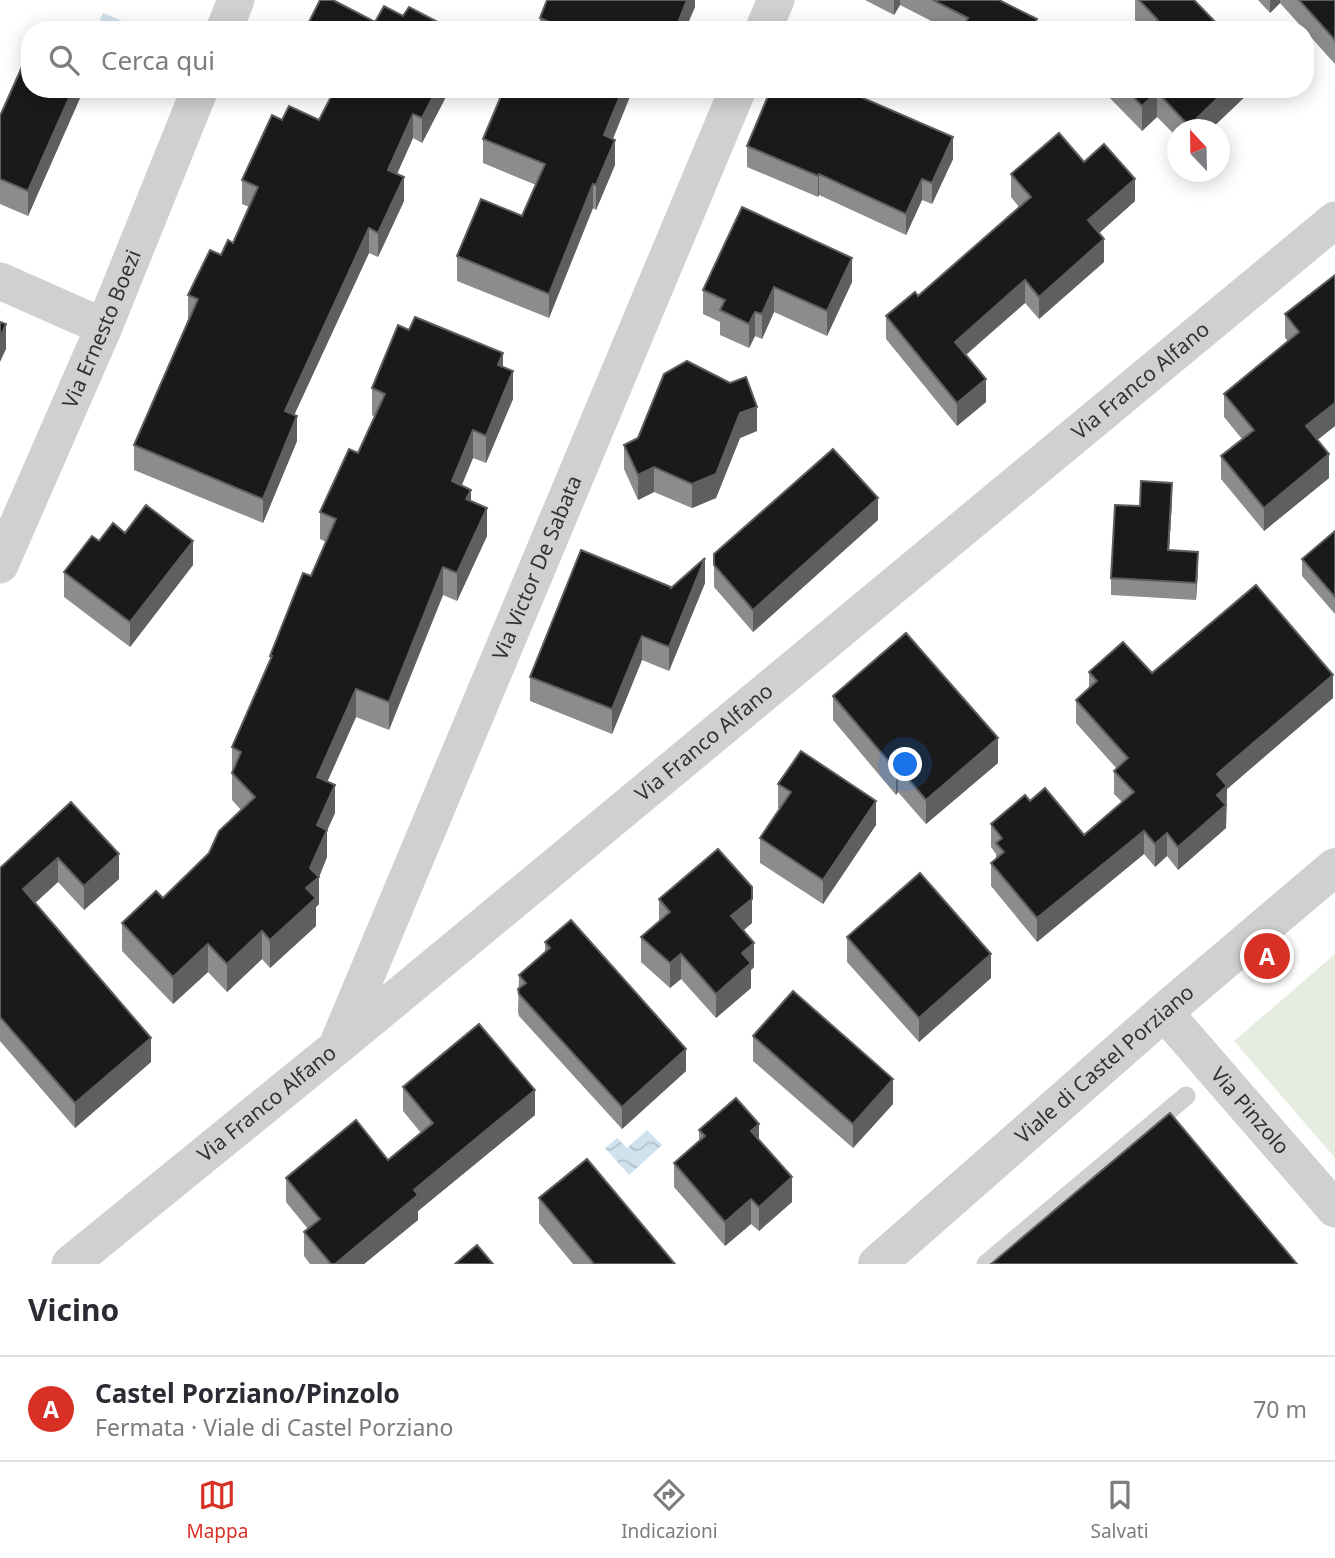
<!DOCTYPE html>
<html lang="it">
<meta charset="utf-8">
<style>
:root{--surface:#fff;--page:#f2f2f3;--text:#2b2b33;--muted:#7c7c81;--line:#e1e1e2;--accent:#d93025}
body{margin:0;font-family:"Noto Sans",sans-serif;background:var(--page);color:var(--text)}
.compass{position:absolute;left:1167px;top:119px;width:63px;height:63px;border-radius:50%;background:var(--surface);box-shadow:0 4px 18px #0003;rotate:338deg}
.you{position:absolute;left:906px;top:765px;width:24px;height:24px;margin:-18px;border:5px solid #fff;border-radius:50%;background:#1a73e8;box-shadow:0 0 0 10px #1a73e833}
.badge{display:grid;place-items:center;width:46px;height:46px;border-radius:50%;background:var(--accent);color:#fff;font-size:23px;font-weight:700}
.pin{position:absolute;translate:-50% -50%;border:4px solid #fff;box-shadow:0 2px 7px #0006}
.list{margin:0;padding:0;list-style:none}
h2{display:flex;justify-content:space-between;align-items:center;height:91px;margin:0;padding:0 28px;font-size:30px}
h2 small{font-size:23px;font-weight:400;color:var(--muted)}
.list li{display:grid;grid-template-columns:46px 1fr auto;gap:21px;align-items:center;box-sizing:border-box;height:105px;padding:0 28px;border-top:2px solid var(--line)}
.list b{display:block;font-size:26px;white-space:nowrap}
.list p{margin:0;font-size:23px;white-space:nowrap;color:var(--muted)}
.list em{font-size:23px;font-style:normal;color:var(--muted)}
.icon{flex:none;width:38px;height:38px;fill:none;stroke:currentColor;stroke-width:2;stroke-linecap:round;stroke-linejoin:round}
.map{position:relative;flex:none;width:1335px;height:1264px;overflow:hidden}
.search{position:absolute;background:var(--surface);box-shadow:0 4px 18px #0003;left:21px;right:21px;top:21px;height:77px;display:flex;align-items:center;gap:18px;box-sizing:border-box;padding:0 24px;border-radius:28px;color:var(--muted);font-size:26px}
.sheet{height:196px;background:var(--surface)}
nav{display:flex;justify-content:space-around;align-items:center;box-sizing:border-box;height:98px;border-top:2px solid var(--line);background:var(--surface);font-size:19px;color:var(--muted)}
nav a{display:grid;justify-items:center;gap:4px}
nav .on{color:var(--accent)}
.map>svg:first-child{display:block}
.green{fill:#e6ecdf}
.water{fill:url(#water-waves)}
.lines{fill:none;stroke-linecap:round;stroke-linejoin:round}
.service{stroke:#d0d0d0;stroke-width:19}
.minor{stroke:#d0d0d0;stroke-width:37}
.tertiary{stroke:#d0d0d0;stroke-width:38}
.wall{fill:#8c8c8c}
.shaded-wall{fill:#5f5f5f}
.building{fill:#1a1a1a;stroke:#5f5f5f;stroke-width:2}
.labels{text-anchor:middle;stroke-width:7;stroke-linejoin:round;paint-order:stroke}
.street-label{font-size:21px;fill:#333;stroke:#fff}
</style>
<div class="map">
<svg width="1335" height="1264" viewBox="0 0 1335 1264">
<defs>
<pattern id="water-waves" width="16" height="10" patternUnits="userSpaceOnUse" patternTransform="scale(1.75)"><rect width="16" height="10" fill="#cfe2ee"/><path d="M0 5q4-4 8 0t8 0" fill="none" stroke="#b2c2cd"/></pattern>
</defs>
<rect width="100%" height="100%" fill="#fff"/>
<!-- green -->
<polygon class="green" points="1335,954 1335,1158 1234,1041"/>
<!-- water -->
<g class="water">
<polygon points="103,13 144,30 96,30"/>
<polygon points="647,1130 662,1145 629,1175 605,1148 617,1138 627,1148"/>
</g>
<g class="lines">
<!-- service -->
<polyline class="service" points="986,1264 1186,1096"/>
<!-- minor -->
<g class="minor">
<polyline points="224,30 236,0"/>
<polyline points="763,30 776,0"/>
<polyline points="0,281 104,327"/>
<path id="s1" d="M 0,565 L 104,327 L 200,89"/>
<path id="s2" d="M 1164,1012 L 1335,1209"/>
<path id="s3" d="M 339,1041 L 738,89"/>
<path id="s4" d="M 70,1264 L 338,1046 L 1335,220"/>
</g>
<!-- tertiary -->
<path class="tertiary" id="s5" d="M 877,1264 L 1164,1012 L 1335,867"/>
</g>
<!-- wall -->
<g class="wall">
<polygon points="695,0 695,7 685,30 540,30 540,18"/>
<polygon points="865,0 999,0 1037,30 949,30 900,5 894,15"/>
<polygon points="1135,0 1194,0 1223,30 1144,30 1135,20"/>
<polygon points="1258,0 1335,0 1335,64 1280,3 1270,13"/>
<polygon points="30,89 84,89 28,216 0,204 0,116"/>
<polygon points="335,89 450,89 422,143 413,138 397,174 404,201 378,257 369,253 294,415 297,441 263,523 134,470 134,445 188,320 188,295 221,255 233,243 249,207 242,204 242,180 282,120 319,120"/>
<polygon points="504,89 633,89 613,139 615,165 596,210 593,208 549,318 457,281 457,256 522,216 536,185 483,163 483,139"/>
<polygon points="855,89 855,94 953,159 932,204 922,200 906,235 819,195 818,197 747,167 747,146"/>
<polygon points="1002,89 1012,89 1010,93"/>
<polygon points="1106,89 1253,89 1210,130 1178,130 1178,138 1157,117 1142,131 1106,94"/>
<polygon points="1084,162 1135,201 1099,233 1104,262 1039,319 1025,303 966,355 986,402 957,426 886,339 886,316 918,296 1019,207 1011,197 1011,174"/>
<polygon points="1335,275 1335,426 1317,440 1329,478 1264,531 1221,479 1221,456 1242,439 1224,417 1224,394 1288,341 1285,338 1285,314"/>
<polygon points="852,282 827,336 774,312 762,339 755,336 749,348 720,335 720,322 703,314 703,290"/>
<polygon points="503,367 513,399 486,463 473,458 462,485 471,501 487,536 457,601 443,595 389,730 356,717 327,782 335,813 327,830 327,857 319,877 319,904 316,907 316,926 270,968 262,959 227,992 208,972 173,1004 122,951 122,923 163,898 209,853 241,810 232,800 232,747 270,661 270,656 311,576 326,542 320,539 320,512 358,453 375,417 372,415 372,388"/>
<polygon points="757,431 740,438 716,498 692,508 654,492 638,500 624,469 624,445"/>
<polygon points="1172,500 1169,550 1198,569 1196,600 1111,595 1111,578 1140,506"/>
<polygon points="878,520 753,632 714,587 714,554"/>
<polygon points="1335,531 1335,614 1302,576 1302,559"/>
<polygon points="99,541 193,565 130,647 64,597 64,572"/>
<polygon points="705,583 669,671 642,660 612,734 530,701 530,677 671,588"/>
<polygon points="1089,672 1152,673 1333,698 1227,789 1226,828 1178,870 1167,856 1155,867 1144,854 1037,942 991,886 991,863 996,859 996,854 991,847 991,824 1030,801 1084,835 1122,802 1114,794 1114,771 1117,769 1076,723 1076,700 1089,688"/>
<polygon points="833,696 998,763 926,824 898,792 896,795 833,720"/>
<polygon points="778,784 876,825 823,904 760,863 760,838 780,809 778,808"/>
<polygon points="71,802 119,879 84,910 58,882 35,903 151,1062 75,1128 0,1041 0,868"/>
<polygon points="659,899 752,923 743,930 754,967 751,970 751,988 716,1018 681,979 670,988 641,962 641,937 659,922"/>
<polygon points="847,937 991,978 919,1042 847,962"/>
<polygon points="545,942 686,1071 622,1129 519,1016 518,1012 519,975 545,953"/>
<polygon points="753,1036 893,1104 853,1148 753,1061"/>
<polygon points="403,1087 535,1115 418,1211 418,1220 364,1264 310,1264 304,1256 304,1232 308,1229 286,1202 286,1178 388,1160 421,1133 403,1111"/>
<polygon points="699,1130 759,1140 792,1202 759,1231 751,1224 725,1246 674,1187 674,1163 699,1140"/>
<polygon points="539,1198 675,1264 573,1264 539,1223"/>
</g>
<!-- shaded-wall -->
<g class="shaded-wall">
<polygon points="687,0 695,0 695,7 685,30 675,30"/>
<polygon points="894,0 900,0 900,5 894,15"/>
<polygon points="1270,0 1280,0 1280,3 1270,13"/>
<polygon points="1037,19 1037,30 1032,30"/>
<polygon points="73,89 84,89 28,216 28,191"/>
<polygon points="437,89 450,89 422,143 422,118"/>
<polygon points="623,89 633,89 604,160 604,135"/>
<polygon points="850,89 855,89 855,98 849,92"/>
<polygon points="1227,89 1253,89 1210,130 1189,130 1189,126"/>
<polygon points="1157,92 1157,117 1142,131 1142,106"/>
<polygon points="413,114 413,138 388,194 388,170"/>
<polygon points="953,137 953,159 932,204 932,183"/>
<polygon points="615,140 615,165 596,210 596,185"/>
<polygon points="819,174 819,195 818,197 818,176"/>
<polygon points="404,177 404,201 378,257 378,233"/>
<polygon points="922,179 922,200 906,235 906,214"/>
<polygon points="1135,179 1135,201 1088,243 1088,220"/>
<polygon points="593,184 593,208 549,318 549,294"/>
<polygon points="369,228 369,253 285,435 285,411"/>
<polygon points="1104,239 1104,262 1039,319 1039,297"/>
<polygon points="852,258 852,282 827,336 827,311"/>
<polygon points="1025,280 1025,303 955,364 955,342"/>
<polygon points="774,287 774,312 762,339 762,314"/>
<polygon points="755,312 755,336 749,348 749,324"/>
<polygon points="6,324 6,349 0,362 0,338"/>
<polygon points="503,353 503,380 498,365"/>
<polygon points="513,371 513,399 486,463 486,436"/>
<polygon points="986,379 986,402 957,426 957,403"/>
<polygon points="1335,403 1335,426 1306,449 1306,426"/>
<polygon points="757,407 757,431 740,438 716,498 692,508 692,484 740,413"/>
<polygon points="297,416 297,441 263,523 263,499"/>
<polygon points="473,430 473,458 452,508 452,481"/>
<polygon points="1329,454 1329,478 1264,531 1264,508"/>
<polygon points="654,467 654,492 638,500 638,475"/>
<polygon points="1172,483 1172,500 1168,567 1168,550"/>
<polygon points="471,490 471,517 466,499"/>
<polygon points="878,498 878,520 753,632 753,610"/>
<polygon points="487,508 487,536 457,601 457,573"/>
<polygon points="193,541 193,565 130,647 130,622"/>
<polygon points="1198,552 1198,569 1196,600 1196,583"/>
<polygon points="705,558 705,583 669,671 669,647"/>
<polygon points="443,567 443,595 389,730 389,702"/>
<polygon points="642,636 642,660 612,734 612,709"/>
<polygon points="1333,675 1333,698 1227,789 1226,828 1178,870 1178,847 1217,774"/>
<polygon points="356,689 356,717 317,805 317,777"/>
<polygon points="998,738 998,763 926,824 926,800"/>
<polygon points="898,767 898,792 896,795 896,770"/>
<polygon points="335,785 335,813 317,853 317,825"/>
<polygon points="876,801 876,825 823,904 823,880"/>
<polygon points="327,830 327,857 319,877 319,904 316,907 316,926 270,968 270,940 310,868"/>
<polygon points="1144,831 1144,854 1037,942 1037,918"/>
<polygon points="1167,833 1167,856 1155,867 1155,844"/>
<polygon points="119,854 119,879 84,910 84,886"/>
<polygon points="58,858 58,882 23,914 23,889"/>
<polygon points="752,899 752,923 731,941 731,916"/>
<polygon points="262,931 262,959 227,992 227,964"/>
<polygon points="754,943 754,967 751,970 751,988 716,1018 716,994 742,953"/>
<polygon points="208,944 208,972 173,1004 173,977"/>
<polygon points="681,954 681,979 670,988 670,963"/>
<polygon points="991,954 991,978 919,1042 919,1018"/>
<polygon points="151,1038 151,1062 75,1128 75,1103"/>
<polygon points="686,1049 686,1071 622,1129 622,1107"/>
<polygon points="893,1079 893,1104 853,1148 853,1124"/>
<polygon points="535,1090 535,1115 418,1211 418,1220 364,1264 335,1264 414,1190"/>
<polygon points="759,1124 759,1148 751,1131"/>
<polygon points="792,1177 792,1202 759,1231 759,1207"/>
<polygon points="751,1199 751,1224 725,1246 725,1222"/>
</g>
<!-- building -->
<g class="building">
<polygon points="320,0 333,0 375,22 384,6 403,16 409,7 453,30 305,30"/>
<polygon points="547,0 687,0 675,30 568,30 540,18"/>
<polygon points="933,0 999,0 1037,19 1032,30 961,30 968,18"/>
<polygon points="1139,0 1194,0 1223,30 1148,30 1158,20"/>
<polygon points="1299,0 1335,0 1335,40"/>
<polygon points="30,49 30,89 73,89 28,191 0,179 0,116"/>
<polygon points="335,89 437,89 422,118 413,114 388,170 404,177 378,233 369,228 285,411 297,416 263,499 134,445 198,299 188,295 210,250 221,255 228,240 233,243 258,187 242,180 272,115 282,120 289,106 319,120"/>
<polygon points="504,89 623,89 604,135 615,140 596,185 593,184 549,294 457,256 481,199 522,216 545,164 483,139"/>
<polygon points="771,89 850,89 849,92 953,137 932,183 922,179 906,214 819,174 818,176 747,146"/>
<polygon points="1126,89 1227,89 1189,126 1157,92 1142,106"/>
<polygon points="1059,133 1084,162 1104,144 1135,179 1088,220 1104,239 1039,297 1025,280 955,342 986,379 957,403 886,316 915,292 918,296 1031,197 1011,174"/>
<polygon points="742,207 852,258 827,311 774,287 762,314 755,312 749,324 720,310 725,300 703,290"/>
<polygon points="1335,275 1335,403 1306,426 1329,454 1264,508 1221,456 1254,430 1224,394 1299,332 1285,314"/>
<polygon points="415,317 503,353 498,365 513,371 486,436 473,430 452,481 471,490 466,499 487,508 457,573 443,567 389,702 356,689 317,777 335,785 317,825 327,830 310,868 319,877 306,888 316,898 270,940 262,931 227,964 208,944 173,977 122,923 156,891 163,898 209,853 219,831 255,797 232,773 241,752 232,747 272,656 270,656 303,573 311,576 336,519 320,512 349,449 358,453 385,394 372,388 398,325 409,330"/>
<polygon points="0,322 6,324 0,338"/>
<polygon points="687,361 730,383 746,377 757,407 740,413 716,474 692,484 654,467 638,475 624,445 638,438 664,374"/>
<polygon points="833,449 878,498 753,610 714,565 714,554"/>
<polygon points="1141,481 1172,483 1168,550 1198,552 1196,583 1111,578 1115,505 1140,506"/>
<polygon points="146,505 193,541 130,622 64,572 92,536 99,541 113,523 125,533"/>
<polygon points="1335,531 1335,597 1302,559"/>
<polygon points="581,550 671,587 670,589 705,558 669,647 642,636 612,709 530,677"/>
<polygon points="1256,585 1333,675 1217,774 1227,786 1217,795 1226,805 1178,847 1167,833 1155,844 1144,831 1037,918 991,863 1004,852 996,843 1002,838 991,824 1025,795 1030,801 1045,788 1084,835 1134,792 1114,771 1128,758 1076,700 1097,681 1089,672 1123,642 1152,673"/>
<polygon points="906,633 998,738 926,800 898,767 896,770 833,696"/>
<polygon points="801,751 876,801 823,880 760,838 791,792 778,784"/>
<polygon points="71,802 119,854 84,886 58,858 23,889 151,1038 75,1103 0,1017 0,868"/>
<polygon points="718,849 752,887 752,899 731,916 754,943 742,953 751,963 716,994 681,954 670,963 641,937 670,912 659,899"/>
<polygon points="920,873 991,954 919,1018 847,937"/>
<polygon points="571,920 686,1049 622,1107 519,994 518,989 526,983 519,975 550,948 545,942"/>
<polygon points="793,991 893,1079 853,1124 753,1036"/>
<polygon points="479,1024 535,1090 414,1190 418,1195 335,1264 331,1264 304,1232 320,1219 286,1178 356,1120 388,1160 433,1123 403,1087"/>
<polygon points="736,1098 759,1124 751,1131 792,1177 759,1207 751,1199 725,1222 674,1163 705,1136 699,1130"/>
<polygon points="1170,1113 1297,1264 991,1264"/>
<polygon points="587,1159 675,1264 594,1264 539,1198"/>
<polygon points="477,1245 493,1264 455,1264"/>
</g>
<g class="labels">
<!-- street labels -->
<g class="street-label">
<text dy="7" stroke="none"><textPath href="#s1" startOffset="257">Via Ernesto Boezi</textPath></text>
<text dy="7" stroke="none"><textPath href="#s4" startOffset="1388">Via Franco Alfano</textPath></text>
<text dy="7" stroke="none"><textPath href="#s3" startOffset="513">Via Victor De Sabata</textPath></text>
<text dy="7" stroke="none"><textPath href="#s4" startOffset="821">Via Franco Alfano</textPath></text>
<text dy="7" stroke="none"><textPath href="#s5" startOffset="303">Viale di Castel Porziano</textPath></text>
<text dy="7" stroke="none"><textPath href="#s4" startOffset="254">Via Franco Alfano</textPath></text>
<text dy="7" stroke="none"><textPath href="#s2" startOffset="131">Via Pinzolo</textPath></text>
</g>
</g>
</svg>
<svg class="compass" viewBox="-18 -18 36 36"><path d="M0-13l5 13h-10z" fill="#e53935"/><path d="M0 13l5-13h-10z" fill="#7c7c81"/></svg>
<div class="you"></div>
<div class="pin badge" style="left:1267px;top:956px">A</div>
<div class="search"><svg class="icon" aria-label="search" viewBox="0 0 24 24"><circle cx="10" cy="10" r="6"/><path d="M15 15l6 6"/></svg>Cerca qui</div>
</div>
<section class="sheet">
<h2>Vicino<small></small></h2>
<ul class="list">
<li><span class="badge">A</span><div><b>Castel Porziano/Pinzolo</b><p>Fermata · Viale di Castel Porziano</p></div><em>70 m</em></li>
</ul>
</section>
<nav>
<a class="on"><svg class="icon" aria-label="map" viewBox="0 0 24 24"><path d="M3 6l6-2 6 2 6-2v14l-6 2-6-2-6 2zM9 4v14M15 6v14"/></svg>Mappa</a>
<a><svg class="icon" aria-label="directions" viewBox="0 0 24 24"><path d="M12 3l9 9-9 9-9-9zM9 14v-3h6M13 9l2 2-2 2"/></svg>Indicazioni</a>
<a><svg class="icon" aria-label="saved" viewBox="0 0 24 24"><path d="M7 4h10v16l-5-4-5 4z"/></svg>Salvati</a>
</nav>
